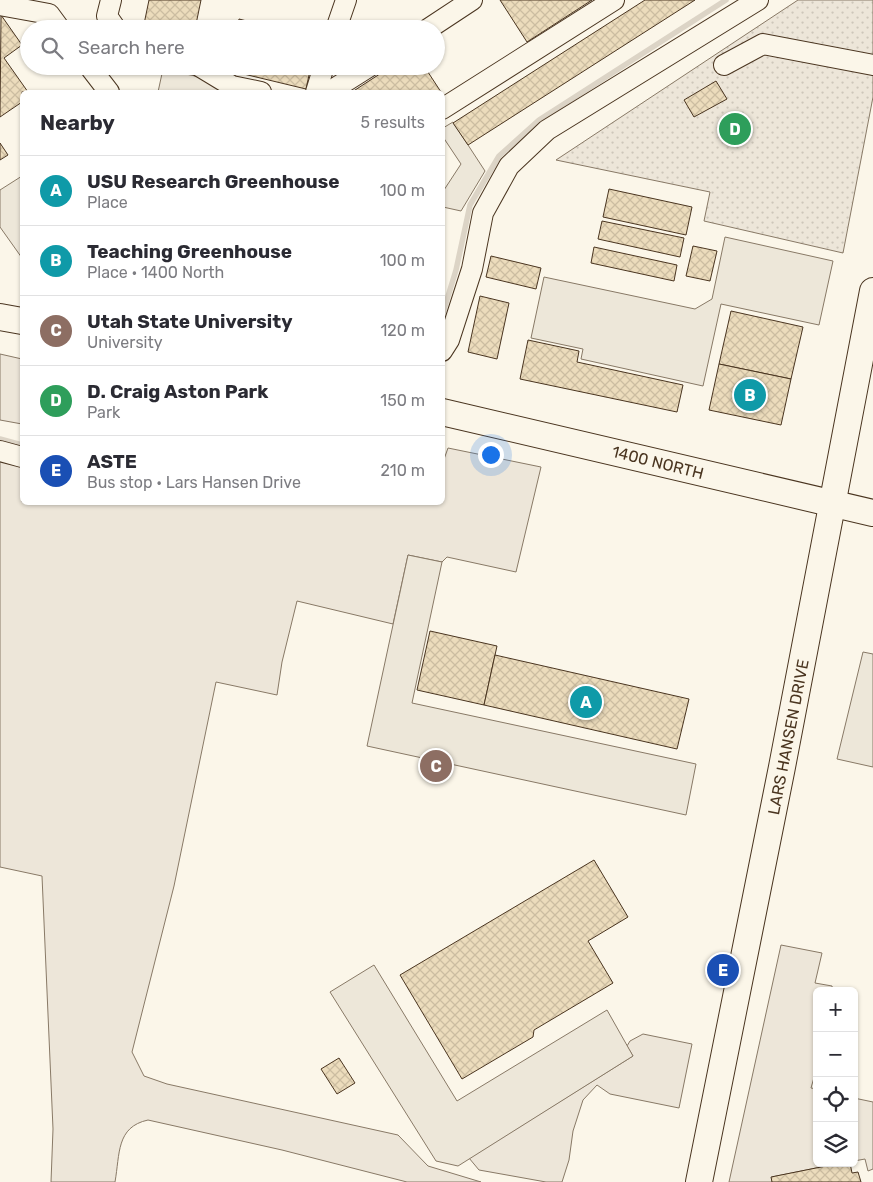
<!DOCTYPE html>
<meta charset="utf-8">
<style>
:root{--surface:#fff;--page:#f2f2f3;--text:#2b2b33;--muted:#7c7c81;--line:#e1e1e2;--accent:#0f766e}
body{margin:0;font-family:Rubik,sans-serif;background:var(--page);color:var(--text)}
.controls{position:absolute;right:15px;bottom:15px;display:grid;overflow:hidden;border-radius:8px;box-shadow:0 1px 4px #0004}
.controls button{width:45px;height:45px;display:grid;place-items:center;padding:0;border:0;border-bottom:1px solid var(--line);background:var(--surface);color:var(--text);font:25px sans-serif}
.you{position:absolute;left:490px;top:454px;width:18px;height:18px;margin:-12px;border:4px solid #fff;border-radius:50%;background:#1a73e8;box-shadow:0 0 0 8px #1a73e833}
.badge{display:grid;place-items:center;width:32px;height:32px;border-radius:50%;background:var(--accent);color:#fff;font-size:16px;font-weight:700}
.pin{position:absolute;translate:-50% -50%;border:2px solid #fff;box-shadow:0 1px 5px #0006}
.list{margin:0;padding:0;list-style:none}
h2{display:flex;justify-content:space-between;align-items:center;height:65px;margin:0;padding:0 20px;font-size:21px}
h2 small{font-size:16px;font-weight:400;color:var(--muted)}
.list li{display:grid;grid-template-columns:32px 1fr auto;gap:15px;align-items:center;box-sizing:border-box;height:70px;padding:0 20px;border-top:1px solid var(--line)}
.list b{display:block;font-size:19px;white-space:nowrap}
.list p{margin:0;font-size:16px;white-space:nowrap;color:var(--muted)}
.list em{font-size:16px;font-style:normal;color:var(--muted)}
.icon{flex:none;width:28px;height:28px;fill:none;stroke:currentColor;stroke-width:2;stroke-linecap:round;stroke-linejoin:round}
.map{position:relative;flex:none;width:873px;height:1182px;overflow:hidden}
.search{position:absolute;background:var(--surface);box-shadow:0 1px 4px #0004;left:20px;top:20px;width:425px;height:55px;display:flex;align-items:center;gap:12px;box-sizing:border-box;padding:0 18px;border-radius:28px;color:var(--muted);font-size:19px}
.panel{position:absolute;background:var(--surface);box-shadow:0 1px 4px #0004;left:20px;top:90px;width:425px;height:415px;border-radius:8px}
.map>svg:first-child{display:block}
.green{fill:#ede6d9;stroke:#887966}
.park{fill:url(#park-dots);stroke:#887966}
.parking{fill:#ede7d9;stroke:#887966}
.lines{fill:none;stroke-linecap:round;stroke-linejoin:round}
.stream{stroke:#dcd4c6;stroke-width:5.5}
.building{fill:url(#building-cross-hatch);stroke:#4a3520}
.minor-casing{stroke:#4a3520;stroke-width:22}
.major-casing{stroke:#4a3520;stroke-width:28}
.minor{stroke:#fbf6e9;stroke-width:20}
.major{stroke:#fbf6e9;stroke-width:26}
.labels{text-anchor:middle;stroke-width:4;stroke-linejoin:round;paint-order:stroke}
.street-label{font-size:16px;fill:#4a3520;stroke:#fbf6e9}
</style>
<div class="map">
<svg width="873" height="1182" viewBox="0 0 873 1182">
<defs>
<pattern id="park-dots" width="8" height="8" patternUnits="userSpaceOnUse" patternTransform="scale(1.25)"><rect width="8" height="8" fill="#ede6d9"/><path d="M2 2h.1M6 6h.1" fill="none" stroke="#cdc6ba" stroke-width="1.8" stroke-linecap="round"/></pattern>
<pattern id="building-cross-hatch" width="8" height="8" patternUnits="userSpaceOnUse" patternTransform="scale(1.25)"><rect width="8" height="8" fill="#ecdcbc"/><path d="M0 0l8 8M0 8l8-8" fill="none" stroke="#ccbda1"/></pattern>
</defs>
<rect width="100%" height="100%" fill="#fbf6e9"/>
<!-- green -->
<g class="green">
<polygon points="0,354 22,359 22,424 0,420"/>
<path d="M 448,448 L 541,467 L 516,572 L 447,557 L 442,562 L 408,555 L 393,624 L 297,601 L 282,662 L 277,695 L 216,682 L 174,886 L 132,1052 L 144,1076 L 167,1084 L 398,1135 L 428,1166 L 481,1182 L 407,1182 L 282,1150 L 148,1120 C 116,1127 120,1154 115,1182 L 51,1182 L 53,1129 L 42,876 L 0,867 L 0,457 L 22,462 L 22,502 L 442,502 L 443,462 Z"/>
<polygon points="781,945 822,953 815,983 832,986 833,991 817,991 817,1067 811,1088 817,1089 817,1163 841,1163 772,1177 772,1182 729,1182"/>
<polygon points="643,1034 692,1044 679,1108 610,1094 597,1085 583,1100 573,1131 569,1160 562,1182 546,1182 479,1170 469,1158 633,1056 627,1046 630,1041"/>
<polygon points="854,1098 873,1102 873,1169 868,1171 865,1159 854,1161"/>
</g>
<!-- park -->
<polygon class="park" points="798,0 873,0 873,97 843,253 704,221 710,192 556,160"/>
<!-- parking -->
<g class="parking">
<polygon points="163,69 227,83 225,92 158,92"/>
<polygon points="453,122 485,171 461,211 443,207 442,193 461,164 443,137 443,128"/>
<polygon points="22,176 22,258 0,227 0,190"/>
<polygon points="725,237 833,261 819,325 721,304 703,386 581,359 583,349 531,338 544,277 695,309 712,299"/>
<polygon points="408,555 442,562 412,703 696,764 686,815 367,746"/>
<polygon points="863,652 873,654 873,767 837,759"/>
<polygon points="374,965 457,1101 607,1010 633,1056 458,1166 436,1161 330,992"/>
</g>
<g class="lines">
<!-- stream -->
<g class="stream">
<polyline points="442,316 456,270 470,205 499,156 539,120 726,0"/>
<polyline points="0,439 22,445"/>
</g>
</g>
<!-- building -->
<g class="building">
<polygon points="149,0 201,0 195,29 143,29"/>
<polygon points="500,0 592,0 527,42"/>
<polygon points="645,0 695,0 468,145 453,123"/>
<polygon points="1,15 22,45 4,58 28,92 22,92 22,102 0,117"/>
<polygon points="239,19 278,29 237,29"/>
<polygon points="228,66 311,66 306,89 227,70"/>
<polygon points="392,66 424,66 441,92 352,92"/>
<polygon points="716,81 727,99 694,117 684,100"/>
<polygon points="0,143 8,155 0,160"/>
<polygon points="609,189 692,207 686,235 603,217"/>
<polygon points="602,221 684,238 680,257 598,239"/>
<polygon points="693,246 717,251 710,281 686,276"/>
<polygon points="594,247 677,265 674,281 591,263"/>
<polygon points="491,256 541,268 536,289 486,277"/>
<polygon points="480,296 509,303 497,359 468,352"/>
<polygon points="731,311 803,327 791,379 719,364"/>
<polygon points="528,340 579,351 577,362 683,385 677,412 520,379"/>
<polygon points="719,364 791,379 781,425 709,410"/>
<polygon points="430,631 497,646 484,705 417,690"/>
<polygon points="495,655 689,699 677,749 484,705"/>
<polygon points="594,860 628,917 588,941 613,983 534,1030 533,1037 462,1079 400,975"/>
<polygon points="339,1058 355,1083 337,1094 321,1069"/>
<polygon points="841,1163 850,1163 852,1173 858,1172 861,1182 772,1182 771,1177"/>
</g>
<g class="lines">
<defs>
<g id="minor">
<polyline points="111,0 107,16 116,29"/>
<polyline points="0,5 49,14 60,29"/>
<polyline points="336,29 346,0"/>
<polyline points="428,29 472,0"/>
<polyline points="724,65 763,44 873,65"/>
<polyline points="89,66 109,92"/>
<polyline points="199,66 232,86 261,92"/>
<polyline points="316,92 324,66"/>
<polyline points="329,92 370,66"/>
<polyline points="442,109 614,0"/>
<polyline points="442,351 449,340 472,269 483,213 509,166 547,130 758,0"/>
<polyline points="0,451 22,457"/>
</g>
<g id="major">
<polyline points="0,317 22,321"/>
<polyline points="442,412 873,513"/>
<polyline points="699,1182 782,767 873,291"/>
</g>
</defs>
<!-- minor casing -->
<use href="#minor" class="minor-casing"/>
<!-- major casing -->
<use href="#major" class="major-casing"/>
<!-- minor -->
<use href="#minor" class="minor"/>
<!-- major -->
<use href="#major" class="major"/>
</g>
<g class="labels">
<!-- street labels -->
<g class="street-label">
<text transform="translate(658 462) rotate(14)" y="6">1400 NORTH</text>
<text transform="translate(788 737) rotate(-79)" y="6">LARS HANSEN DRIVE</text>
</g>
</g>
</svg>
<div class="controls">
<button>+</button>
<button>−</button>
<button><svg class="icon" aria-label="locate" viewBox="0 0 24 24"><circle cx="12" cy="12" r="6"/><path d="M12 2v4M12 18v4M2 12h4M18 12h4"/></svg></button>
<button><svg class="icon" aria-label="layers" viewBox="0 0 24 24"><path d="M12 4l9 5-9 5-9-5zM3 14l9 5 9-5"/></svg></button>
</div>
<div class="you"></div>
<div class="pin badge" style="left:586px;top:702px;background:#0f9aa8">A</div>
<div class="pin badge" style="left:750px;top:395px;background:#0f9aa8">B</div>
<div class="pin badge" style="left:436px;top:766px;background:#8d6e63">C</div>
<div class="pin badge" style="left:735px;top:129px;background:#2e9e5b">D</div>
<div class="pin badge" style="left:723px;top:970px;background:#1a4fb4">E</div>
<div class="search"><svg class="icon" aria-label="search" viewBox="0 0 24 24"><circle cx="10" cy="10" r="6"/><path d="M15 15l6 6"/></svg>Search here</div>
<section class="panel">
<h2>Nearby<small>5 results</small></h2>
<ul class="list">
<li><span class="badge" style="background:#0f9aa8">A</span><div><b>USU Research Greenhouse</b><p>Place</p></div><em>100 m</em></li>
<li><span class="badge" style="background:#0f9aa8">B</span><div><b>Teaching Greenhouse</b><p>Place · 1400 North</p></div><em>100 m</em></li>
<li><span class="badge" style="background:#8d6e63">C</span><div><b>Utah State University</b><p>University</p></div><em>120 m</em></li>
<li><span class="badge" style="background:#2e9e5b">D</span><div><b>D. Craig Aston Park</b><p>Park</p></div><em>150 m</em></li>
<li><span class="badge" style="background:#1a4fb4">E</span><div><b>ASTE</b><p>Bus stop · Lars Hansen Drive</p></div><em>210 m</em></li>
</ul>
</section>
</div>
